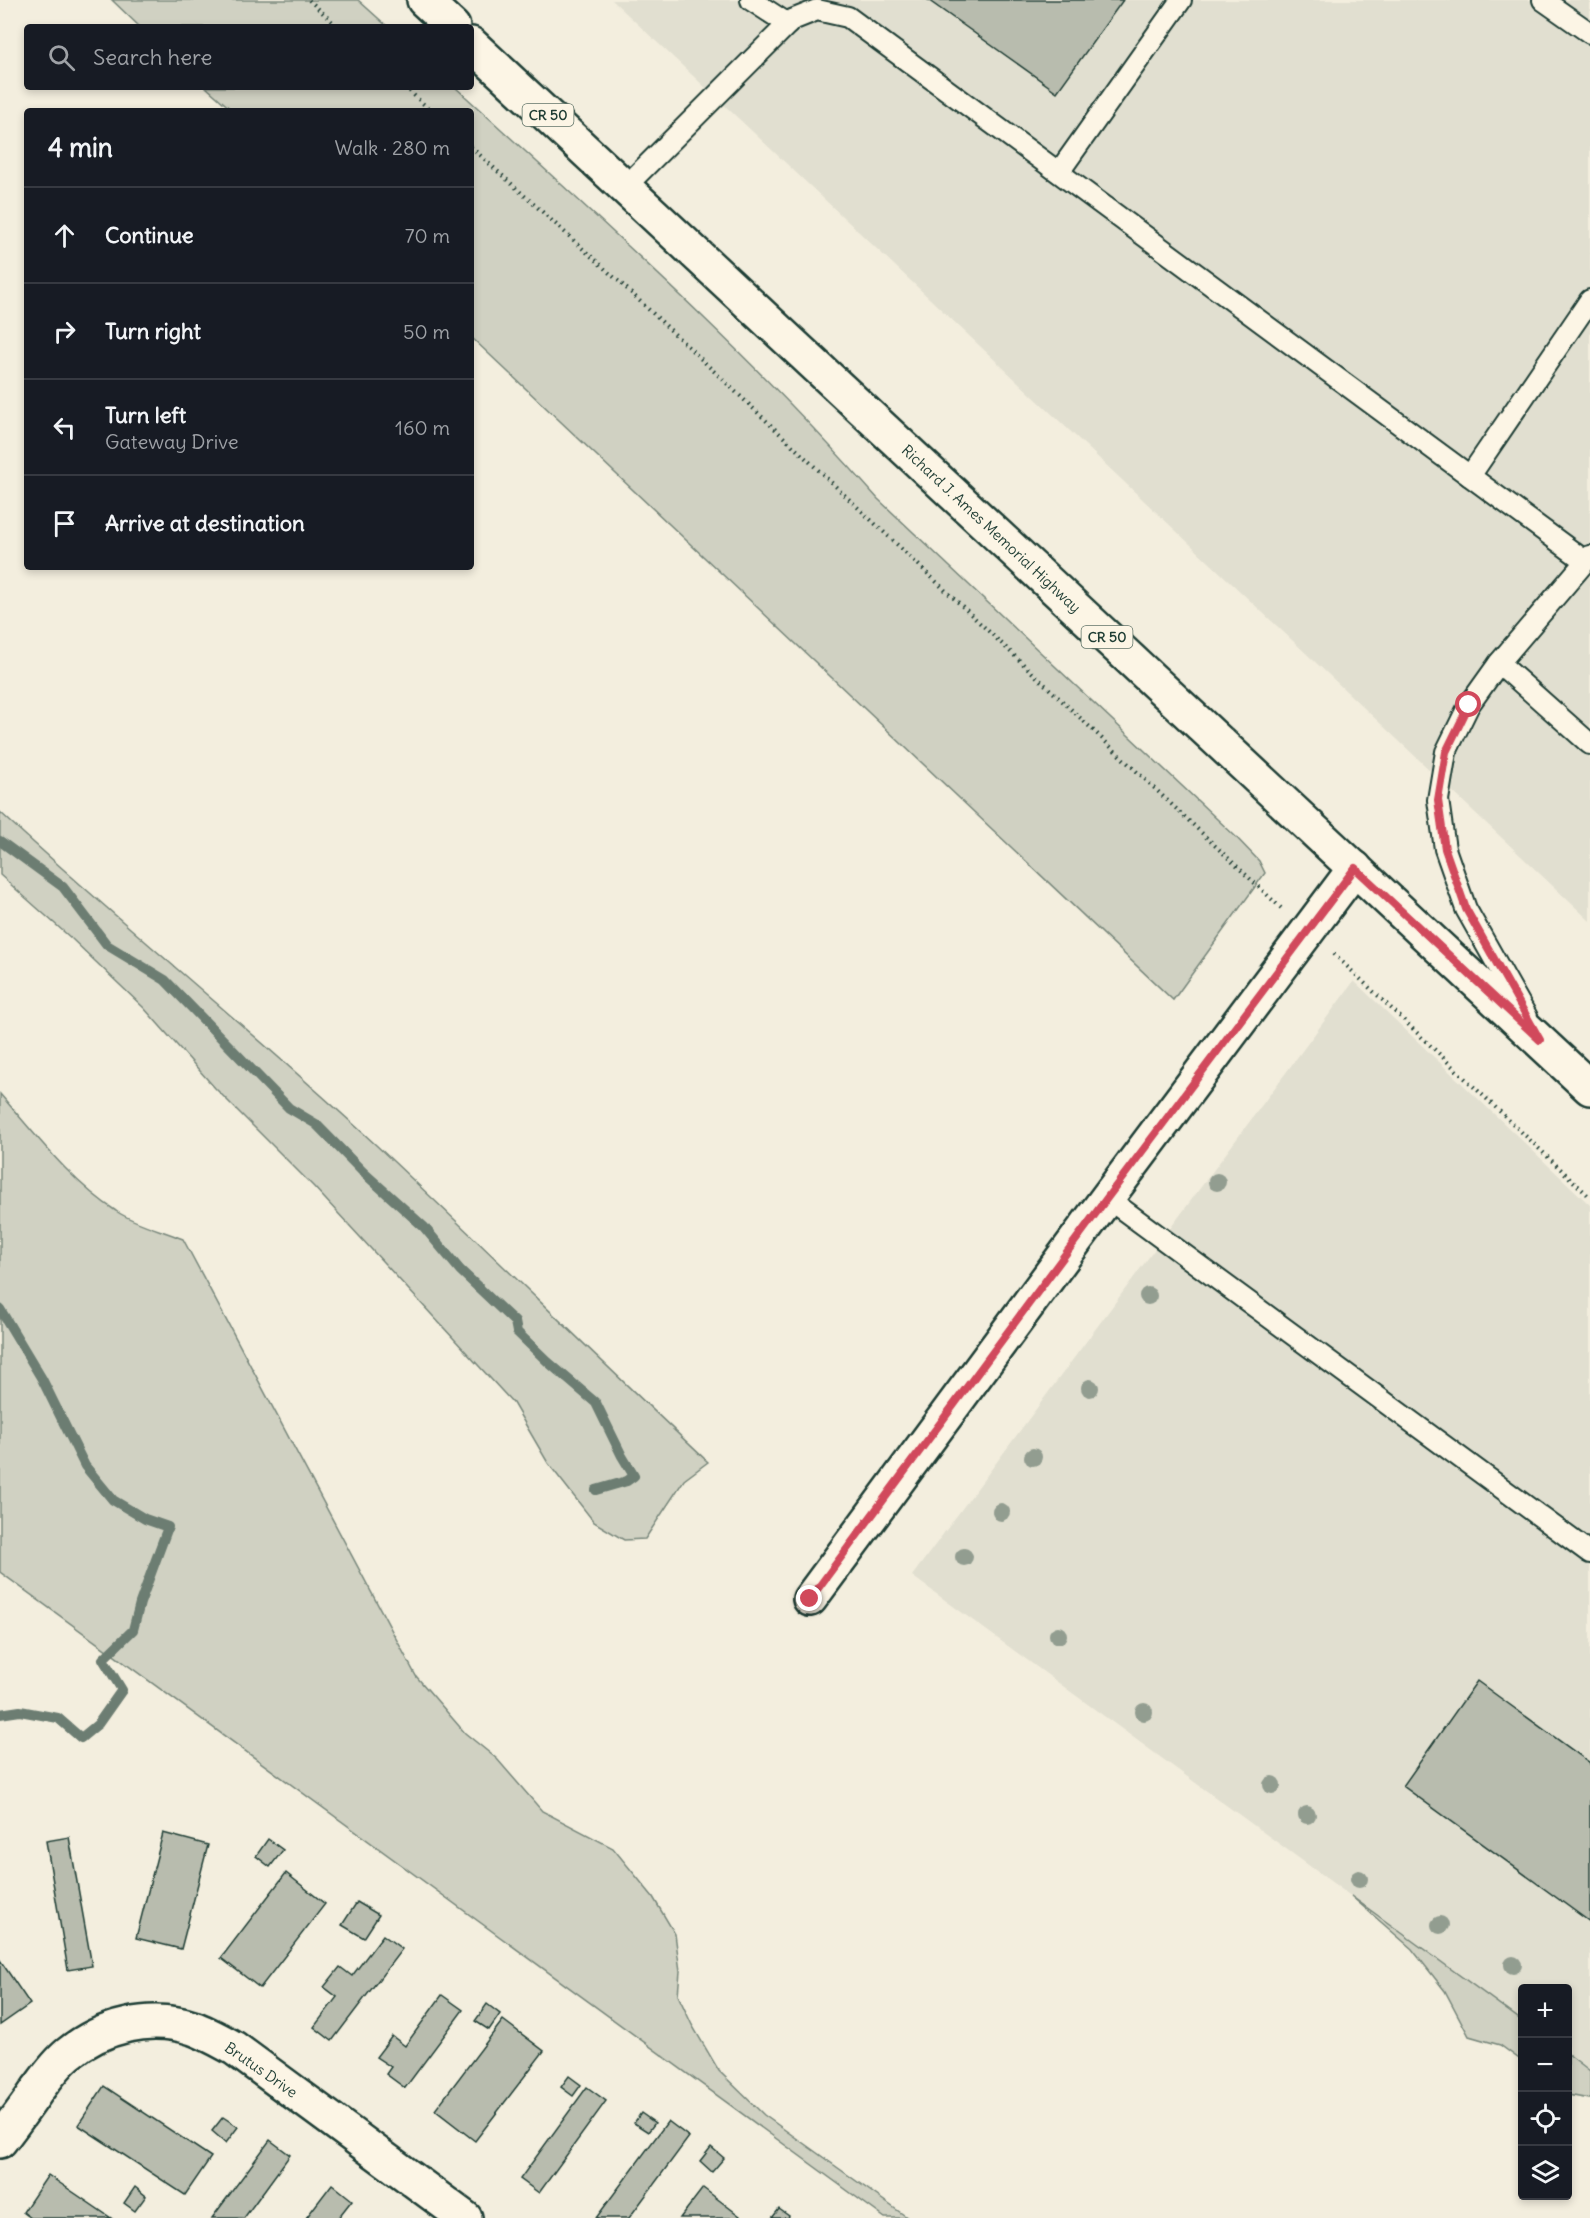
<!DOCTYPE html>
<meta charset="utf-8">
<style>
:root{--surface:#171b24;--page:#20242c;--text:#f1f3f6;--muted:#9ea1a6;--line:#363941}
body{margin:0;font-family:Delius,sans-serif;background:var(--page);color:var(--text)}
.controls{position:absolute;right:18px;bottom:18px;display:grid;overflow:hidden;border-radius:6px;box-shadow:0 3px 9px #0003}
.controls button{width:54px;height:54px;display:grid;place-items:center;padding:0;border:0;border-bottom:2px solid var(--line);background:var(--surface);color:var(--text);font:30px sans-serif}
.stop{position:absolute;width:18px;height:18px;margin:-14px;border:4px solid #d1495b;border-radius:50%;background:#fff}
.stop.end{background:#d1495b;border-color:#fff;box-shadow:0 2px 6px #0008}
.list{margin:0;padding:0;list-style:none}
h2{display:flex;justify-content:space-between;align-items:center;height:78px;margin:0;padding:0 24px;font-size:26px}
h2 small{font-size:20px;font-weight:400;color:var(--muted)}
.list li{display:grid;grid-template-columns:39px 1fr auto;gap:18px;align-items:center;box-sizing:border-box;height:96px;padding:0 24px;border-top:2px solid var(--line)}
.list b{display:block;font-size:22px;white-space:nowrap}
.list p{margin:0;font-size:20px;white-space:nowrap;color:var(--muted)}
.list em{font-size:20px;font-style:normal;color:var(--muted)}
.icon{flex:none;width:33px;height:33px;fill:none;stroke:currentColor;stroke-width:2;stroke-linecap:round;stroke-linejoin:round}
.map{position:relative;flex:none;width:1590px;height:2218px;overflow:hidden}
.search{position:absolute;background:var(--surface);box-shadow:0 3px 9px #0003;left:24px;top:24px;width:450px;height:66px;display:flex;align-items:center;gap:15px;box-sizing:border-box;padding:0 21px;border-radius:6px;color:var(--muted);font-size:22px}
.panel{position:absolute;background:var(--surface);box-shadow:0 3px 9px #0003;left:24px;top:108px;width:450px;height:462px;border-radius:6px}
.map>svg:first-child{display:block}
.built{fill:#e1dfd0}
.green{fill:#d0d1c2;stroke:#78877b;stroke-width:1.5}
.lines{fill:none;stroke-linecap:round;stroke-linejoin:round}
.stream{stroke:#6c7d72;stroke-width:10}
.building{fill:#b8bcae;stroke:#1f3d34;stroke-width:1.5}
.service-casing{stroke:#1f3d34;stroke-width:24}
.minor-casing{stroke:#1f3d34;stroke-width:38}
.primary-casing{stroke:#1f3d34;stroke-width:38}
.path{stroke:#1f3d34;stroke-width:4;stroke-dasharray:1.5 4.5;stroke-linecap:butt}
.service{stroke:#fcf5e5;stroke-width:20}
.minor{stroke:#fcf5e5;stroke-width:33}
.primary{stroke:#fcf5e5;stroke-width:33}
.tree{fill:#929d90}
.route{stroke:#d1495b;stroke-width:8}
.labels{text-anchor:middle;stroke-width:4.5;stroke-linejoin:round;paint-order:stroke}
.shield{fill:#fcf5e5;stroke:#617469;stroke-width:1.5}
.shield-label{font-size:14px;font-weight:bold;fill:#1f3d34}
.street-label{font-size:15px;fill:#1f3d34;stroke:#fcf5e5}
</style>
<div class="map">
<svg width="1590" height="2218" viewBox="0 0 1590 2218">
<rect width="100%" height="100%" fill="#f3eede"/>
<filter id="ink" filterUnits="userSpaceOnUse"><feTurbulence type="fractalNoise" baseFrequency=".0167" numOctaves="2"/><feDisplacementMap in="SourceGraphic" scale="12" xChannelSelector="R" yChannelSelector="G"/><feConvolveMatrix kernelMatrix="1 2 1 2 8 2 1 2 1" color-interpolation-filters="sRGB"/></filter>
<g filter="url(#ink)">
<!-- built -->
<g class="built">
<polygon points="612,0 1590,0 1590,921 738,118"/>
<polygon points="1354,981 1590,1205 1590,2071 1568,2054 1568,1988 1522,1988 1522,2021 912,1576"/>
</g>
<!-- green -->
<g class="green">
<polygon points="112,0 358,0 388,27 140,27"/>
<path d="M 206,87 L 455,87 C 600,220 748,351 878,499 L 1235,836 L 1259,861 L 1265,873 L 1173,1000 L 471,337 L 471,111 L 233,111 Z"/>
<path d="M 0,812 C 123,926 253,1031 376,1145 C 488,1250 597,1358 708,1462 L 684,1480 L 645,1539 L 624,1540 L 594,1522 L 548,1463 L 513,1403 L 314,1187 L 215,1088 L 144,1008 L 72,939 L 0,875 Z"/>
<path d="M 0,1094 C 35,1134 70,1181 116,1211 C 135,1224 162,1230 183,1239 L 416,1676 L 465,1733 L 497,1759 L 542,1811 L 613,1848 L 653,1897 L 675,1934 L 680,1971 L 678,1995 L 692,2025 L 719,2071 L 764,2115 L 908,2218 L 885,2218 L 0,1572 Z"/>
<polygon points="1351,1896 1522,2021 1522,2061 1500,2045 1469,2036 1445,1991 1412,1949"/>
<polygon points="1568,2054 1590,2071 1590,2099 1568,2095"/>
</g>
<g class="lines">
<!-- stream -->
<g class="stream">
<polyline points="0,841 63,887 107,945 165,980 289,1108 316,1124 363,1172 424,1227 460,1270 515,1322 517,1332 548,1362 596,1403 622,1456 634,1476 627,1481 596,1490"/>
<polyline points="0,1309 42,1379 85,1466 113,1500 145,1519 168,1527 140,1603 133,1630 103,1659 122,1690 98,1724 81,1738 58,1718 20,1711 0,1714"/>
</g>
</g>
<!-- building -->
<g class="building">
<polygon points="928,0 1123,0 1057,92"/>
<polygon points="1477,1681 1590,1763 1590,1922 1403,1786"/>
<polygon points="163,1833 208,1845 181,1949 136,1938"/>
<polygon points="69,1837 92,1966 68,1970 46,1841"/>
<polygon points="268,1839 283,1850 270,1867 256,1856"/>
<polygon points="286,1873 325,1904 260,1988 221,1958"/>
<polygon points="357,1902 379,1915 364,1938 342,1925"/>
<polygon points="383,1935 402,1949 332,2041 314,2027 337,1997 324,1987 340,1967 352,1976"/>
<polygon points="0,1960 30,2004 0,2025"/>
<polygon points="442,1995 463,2010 405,2088 386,2074 391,2067 376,2057 392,2036 405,2046"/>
<polygon points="487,2004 500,2014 489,2030 475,2021"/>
<polygon points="503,2020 544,2051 475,2141 435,2110"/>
<polygon points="569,2076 581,2085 573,2096 561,2087"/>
<polygon points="104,2086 211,2157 185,2195 78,2125"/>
<polygon points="587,2087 606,2101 539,2193 520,2179"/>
<polygon points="641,2113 655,2123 648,2132 634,2123"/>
<polygon points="223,2117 238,2127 226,2143 212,2131"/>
<polygon points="668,2121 689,2137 629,2218 596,2218"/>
<polygon points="270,2140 290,2155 244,2218 212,2218"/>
<polygon points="711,2147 724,2158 712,2172 700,2161"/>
<polygon points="48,2175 111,2218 31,2218 23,2212"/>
<polygon points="332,2184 352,2200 338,2218 306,2218"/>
<polygon points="135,2187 146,2196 135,2211 124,2203"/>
<polygon points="703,2188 740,2216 738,2218 680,2218"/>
<polygon points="779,2209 789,2216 788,2218 772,2218"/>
</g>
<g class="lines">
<defs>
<g id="service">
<polyline points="751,0 788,24"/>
<polyline points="1543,0 1590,33"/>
<polyline points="1059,172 1181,0"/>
<polyline points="625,187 792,20 817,10 848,17 1585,561"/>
<polyline points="1470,476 1590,300"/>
<polyline points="1590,556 1499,663 1590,744"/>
<polyline points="1499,663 1469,705 1446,752 1438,800 1445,849 1466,909 1527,1017"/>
<polyline points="1107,1198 1590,1553"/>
</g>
<g id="minor">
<polyline points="810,1599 1107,1198 1355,868"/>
<path d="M 0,2141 C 13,2124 26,2107 38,2089 C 47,2077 56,2064 68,2054 C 102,2026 150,2014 193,2028 C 207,2033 221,2041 234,2048 L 465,2218"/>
</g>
<g id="primary">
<polyline points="424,0 453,27"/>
<polyline points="471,44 1590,1088"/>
</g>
</defs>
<!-- service casing -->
<use href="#service" class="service-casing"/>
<!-- minor casing -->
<use href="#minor" class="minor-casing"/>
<!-- primary casing -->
<use href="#primary" class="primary-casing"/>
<!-- path -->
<g class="path">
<polyline points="309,0 338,27"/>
<polyline points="405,87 431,111"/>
<polyline points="471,147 626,288 1281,908"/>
<polyline points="1334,954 1590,1197"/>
</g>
<!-- service -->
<use href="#service" class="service"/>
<!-- minor -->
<use href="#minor" class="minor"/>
<!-- primary -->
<use href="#primary" class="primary"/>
</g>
<!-- trees -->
<g class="tree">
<circle cx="1217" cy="1182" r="9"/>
<circle cx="1148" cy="1296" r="9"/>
<circle cx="1090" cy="1388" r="9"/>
<circle cx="1033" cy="1457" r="9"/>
<circle cx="1001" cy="1512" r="9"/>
<circle cx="964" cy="1557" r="9"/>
<circle cx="1058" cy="1635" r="9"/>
<circle cx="1144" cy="1712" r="9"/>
<circle cx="1272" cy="1785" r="9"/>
<circle cx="1307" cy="1815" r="9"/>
<circle cx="1359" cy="1879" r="9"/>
<circle cx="1440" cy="1925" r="9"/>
<circle cx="1513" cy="1965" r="9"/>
</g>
</g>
<g class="lines" filter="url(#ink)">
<!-- route -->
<polyline class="route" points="810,1599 1107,1198 1355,868 1540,1040 1466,909 1445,849 1438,800 1446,752 1469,705"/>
</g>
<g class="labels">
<!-- shield labels -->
<g class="shield">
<rect x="522.5" y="104" width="51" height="22" rx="4.5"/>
<rect x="1081.5" y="626" width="51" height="22" rx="4.5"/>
</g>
<g class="shield-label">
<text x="548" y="120">CR 50</text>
<text x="1107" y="642">CR 50</text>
</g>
<!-- street labels -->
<g class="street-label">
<text transform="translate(991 529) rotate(43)" y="5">Richard J. Ames Memorial Highway</text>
<text transform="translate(261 2070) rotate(35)" y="5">Brutus Drive</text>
</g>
</g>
</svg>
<div class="controls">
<button>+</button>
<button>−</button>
<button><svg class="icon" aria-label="locate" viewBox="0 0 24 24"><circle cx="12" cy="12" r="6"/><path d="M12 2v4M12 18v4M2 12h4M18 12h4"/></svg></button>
<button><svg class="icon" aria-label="layers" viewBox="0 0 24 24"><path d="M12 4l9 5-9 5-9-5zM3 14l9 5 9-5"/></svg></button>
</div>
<div class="stop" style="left:1469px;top:705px"></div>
<div class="stop end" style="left:810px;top:1599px"></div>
<div class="search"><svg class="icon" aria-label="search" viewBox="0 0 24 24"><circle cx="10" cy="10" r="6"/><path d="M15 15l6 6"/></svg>Search here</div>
<section class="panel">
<h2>4 min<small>Walk · 280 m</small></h2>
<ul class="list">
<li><svg class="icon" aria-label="ahead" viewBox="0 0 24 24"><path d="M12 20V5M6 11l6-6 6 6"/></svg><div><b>Continue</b></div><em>70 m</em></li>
<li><svg class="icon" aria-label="right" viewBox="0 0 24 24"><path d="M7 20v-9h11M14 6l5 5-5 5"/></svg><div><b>Turn right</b></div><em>50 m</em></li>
<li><svg class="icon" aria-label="left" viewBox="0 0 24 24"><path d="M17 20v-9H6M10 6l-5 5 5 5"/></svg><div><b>Turn left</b><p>Gateway Drive</p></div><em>160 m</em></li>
<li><svg class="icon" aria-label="arrive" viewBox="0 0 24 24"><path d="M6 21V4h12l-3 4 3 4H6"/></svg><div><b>Arrive at destination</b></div></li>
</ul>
</section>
</div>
